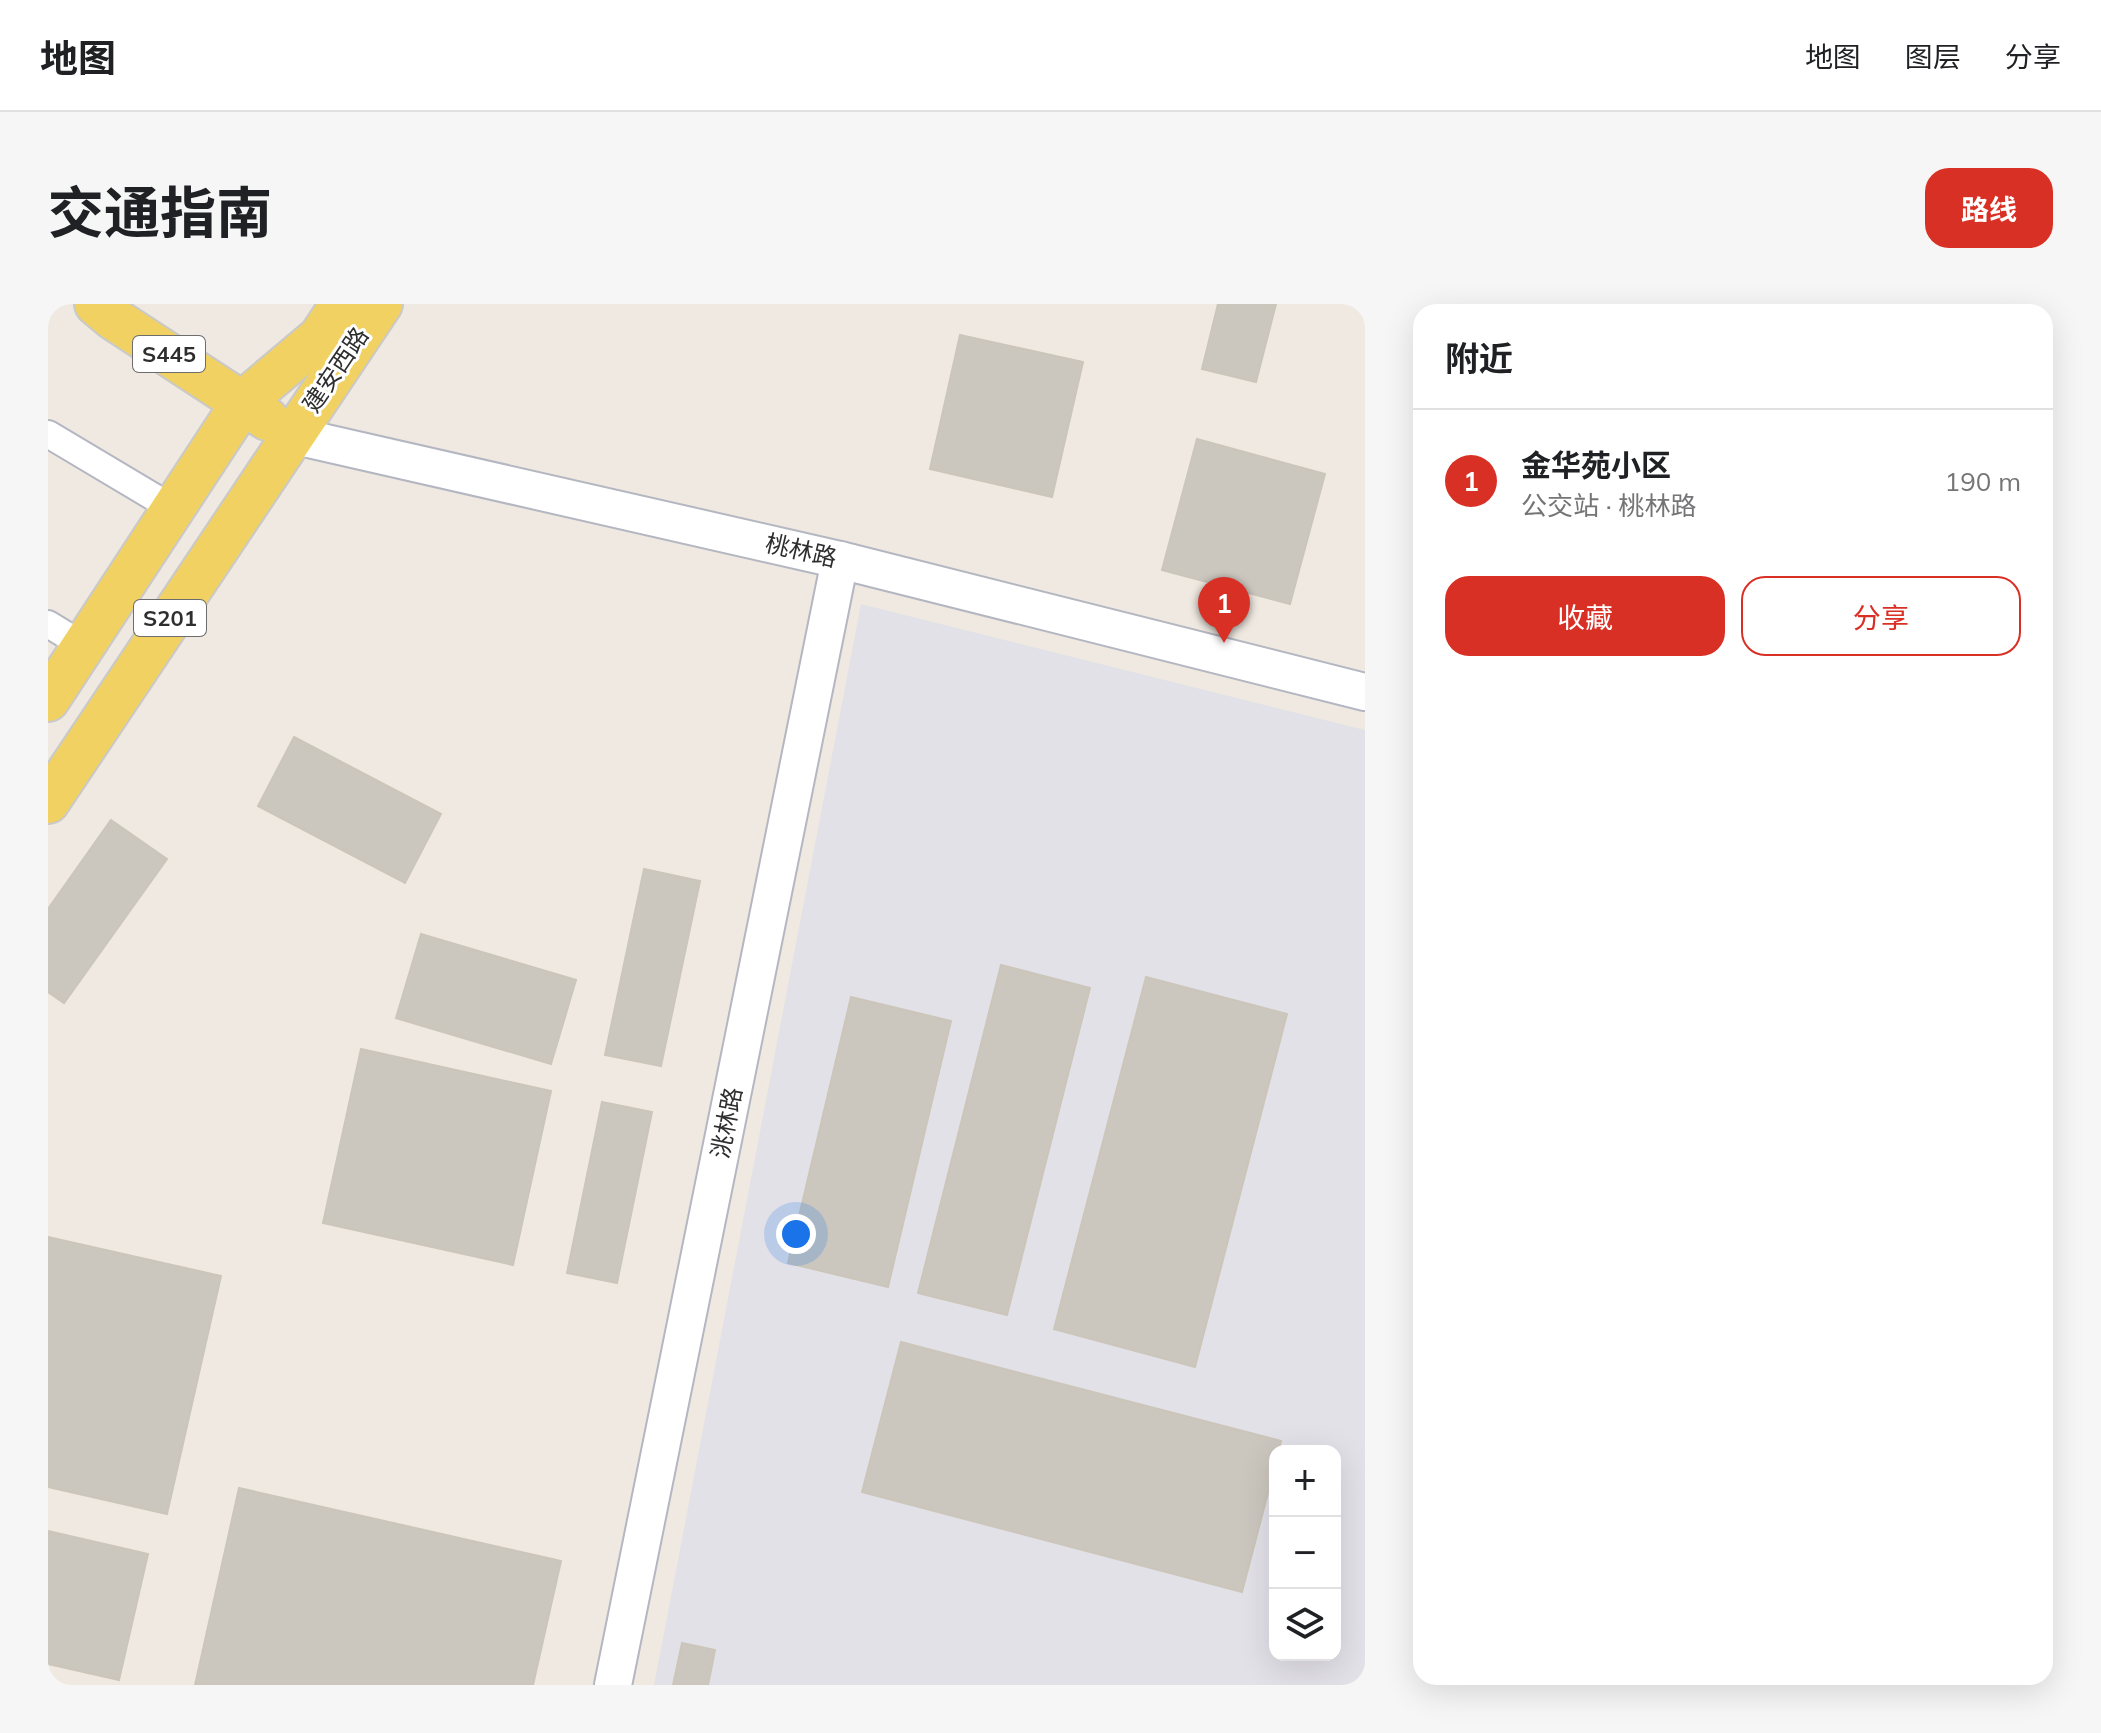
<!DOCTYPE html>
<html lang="zh">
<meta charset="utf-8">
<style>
:root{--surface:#fff;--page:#f6f6f6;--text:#202124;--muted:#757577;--line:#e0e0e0;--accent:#d93025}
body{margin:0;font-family:Mulish,"Noto Sans SC",sans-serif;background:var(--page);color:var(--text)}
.controls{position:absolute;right:24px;bottom:24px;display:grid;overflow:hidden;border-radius:16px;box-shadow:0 8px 32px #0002}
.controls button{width:72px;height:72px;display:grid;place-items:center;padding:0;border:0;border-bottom:2px solid var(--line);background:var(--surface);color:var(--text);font:40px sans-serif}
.you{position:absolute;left:748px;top:930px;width:28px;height:28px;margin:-20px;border:6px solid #fff;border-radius:50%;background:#1a73e8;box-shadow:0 0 0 12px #1a73e833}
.badge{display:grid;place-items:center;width:52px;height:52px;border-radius:50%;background:var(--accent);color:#fff;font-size:26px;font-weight:700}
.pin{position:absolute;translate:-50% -66px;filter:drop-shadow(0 2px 4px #0008)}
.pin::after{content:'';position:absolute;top:42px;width:28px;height:24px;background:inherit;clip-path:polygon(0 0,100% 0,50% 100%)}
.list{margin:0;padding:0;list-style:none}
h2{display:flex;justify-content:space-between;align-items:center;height:104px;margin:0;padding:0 32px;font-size:34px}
h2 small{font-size:26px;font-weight:400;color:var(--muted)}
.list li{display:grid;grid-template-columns:52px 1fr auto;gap:24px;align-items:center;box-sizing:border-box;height:144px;padding:0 32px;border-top:2px solid var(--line)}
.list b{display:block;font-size:30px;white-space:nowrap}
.list p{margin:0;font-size:26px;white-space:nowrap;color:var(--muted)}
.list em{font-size:26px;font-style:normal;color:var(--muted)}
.actions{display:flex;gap:16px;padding:24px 32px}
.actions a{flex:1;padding:18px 0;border:2px solid var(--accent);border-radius:24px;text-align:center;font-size:28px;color:var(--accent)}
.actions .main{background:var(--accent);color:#fff}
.icon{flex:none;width:44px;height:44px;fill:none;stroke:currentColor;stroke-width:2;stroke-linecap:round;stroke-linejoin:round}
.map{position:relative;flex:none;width:1317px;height:1381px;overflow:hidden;border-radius:24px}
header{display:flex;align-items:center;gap:48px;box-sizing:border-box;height:112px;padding:0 40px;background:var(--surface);border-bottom:2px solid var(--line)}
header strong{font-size:38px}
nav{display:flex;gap:44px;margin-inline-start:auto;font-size:28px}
.intro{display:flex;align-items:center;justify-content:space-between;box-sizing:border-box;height:192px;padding:0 48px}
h1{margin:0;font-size:56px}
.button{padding:20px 36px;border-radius:24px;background:var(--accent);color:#fff;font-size:28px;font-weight:700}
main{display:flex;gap:48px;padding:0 48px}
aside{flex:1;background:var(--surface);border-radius:24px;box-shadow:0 8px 32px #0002}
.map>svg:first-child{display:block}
.industrial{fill:#e3e1e8;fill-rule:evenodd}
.building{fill:#cbc7bf;stroke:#cbc5ba;stroke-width:2}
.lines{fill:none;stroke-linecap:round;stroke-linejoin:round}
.street-casing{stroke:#b4b7c1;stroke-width:30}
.secondary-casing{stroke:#b4b7c1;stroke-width:40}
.primary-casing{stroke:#c9c9c9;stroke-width:46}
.street{stroke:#fff;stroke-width:26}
.secondary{stroke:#fff;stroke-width:36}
.primary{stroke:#f2d163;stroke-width:42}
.labels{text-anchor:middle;stroke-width:6;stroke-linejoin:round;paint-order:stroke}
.shield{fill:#fff;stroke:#6d6d6d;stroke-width:2}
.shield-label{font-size:22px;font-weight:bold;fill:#2e2e2e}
.street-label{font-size:24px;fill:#2e2e2e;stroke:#fff}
</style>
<header>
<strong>地图</strong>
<nav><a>地图</a><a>图层</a><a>分享</a></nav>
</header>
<div class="intro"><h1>交通指南</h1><a class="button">路线</a></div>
<main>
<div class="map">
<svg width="1317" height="1381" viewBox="0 0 1317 1381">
<rect width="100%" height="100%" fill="#efe9e1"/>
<!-- industrial -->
<path class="industrial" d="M 813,300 L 1317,426 L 1317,1381 L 606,1381 ZM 1227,1147 L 1287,1147 L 1287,1351 L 1227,1351 Z"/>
<!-- building -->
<g class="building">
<polygon points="1170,0 1228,0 1208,78 1154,65"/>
<polygon points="912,31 1035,58 1004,193 882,165"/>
<polygon points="1149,135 1277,170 1242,300 1114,266"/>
<polygon points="246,433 393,510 357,579 210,502"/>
<polygon points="63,516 119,555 16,699 0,688 0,605"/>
<polygon points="596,565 652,577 613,762 557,751"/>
<polygon points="373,630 528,676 503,760 348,714"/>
<polygon points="953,661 1042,684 959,1011 870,989"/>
<polygon points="1098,673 1239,710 1147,1063 1006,1025"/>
<polygon points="803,693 903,717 840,983 740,959"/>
<polygon points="313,745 503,787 465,961 275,919"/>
<polygon points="554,798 604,808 569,979 519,969"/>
<polygon points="0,933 173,972 119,1210 0,1183"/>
<polygon points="853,1038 1233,1137 1231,1147 1227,1147 1227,1162 1194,1288 814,1188"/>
<polygon points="191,1184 513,1257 485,1381 147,1381"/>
<polygon points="0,1227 100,1250 71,1376 0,1360"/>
<polygon points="634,1339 667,1346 660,1381 625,1381"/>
</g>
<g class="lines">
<defs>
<g id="street">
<polyline points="0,130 124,204"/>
<polyline points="0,320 36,342"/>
</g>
<g id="secondary">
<polyline points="243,131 792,256 1317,388"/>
<polyline points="565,1381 792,256"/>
</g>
<g id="primary">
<polyline points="48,0 66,15 219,115"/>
<polyline points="0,396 195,98 272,33 294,0"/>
<polyline points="0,498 333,0"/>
</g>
</defs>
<!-- street casing -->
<use href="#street" class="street-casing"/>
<!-- secondary casing -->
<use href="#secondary" class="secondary-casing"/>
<!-- primary casing -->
<use href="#primary" class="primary-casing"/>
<!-- street -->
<use href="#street" class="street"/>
<!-- secondary -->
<use href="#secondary" class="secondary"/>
<!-- primary -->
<use href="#primary" class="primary"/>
</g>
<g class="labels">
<!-- shield labels -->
<g class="shield">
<rect x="85" y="32" width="72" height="36" rx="6"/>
<rect x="86" y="296" width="72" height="36" rx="6"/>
</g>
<g class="shield-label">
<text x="121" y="58">S445</text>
<text x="122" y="322">S201</text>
</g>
<!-- street labels -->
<g class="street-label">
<text transform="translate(288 66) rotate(-56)" y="8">建安西路</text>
<text transform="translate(753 247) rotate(13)" y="8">桃林路</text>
<text transform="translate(679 819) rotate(-79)" y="8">洮林路</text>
</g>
</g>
</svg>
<div class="controls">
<button>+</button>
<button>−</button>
<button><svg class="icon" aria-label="layers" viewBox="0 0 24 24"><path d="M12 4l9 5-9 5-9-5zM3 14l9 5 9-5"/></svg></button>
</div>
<div class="you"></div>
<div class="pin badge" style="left:1176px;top:339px">1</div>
</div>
<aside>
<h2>附近<small></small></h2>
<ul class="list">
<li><span class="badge">1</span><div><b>金华苑小区</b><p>公交站 · 桃林路</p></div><em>190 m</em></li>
</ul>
<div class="actions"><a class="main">收藏</a><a>分享</a></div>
</aside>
</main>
